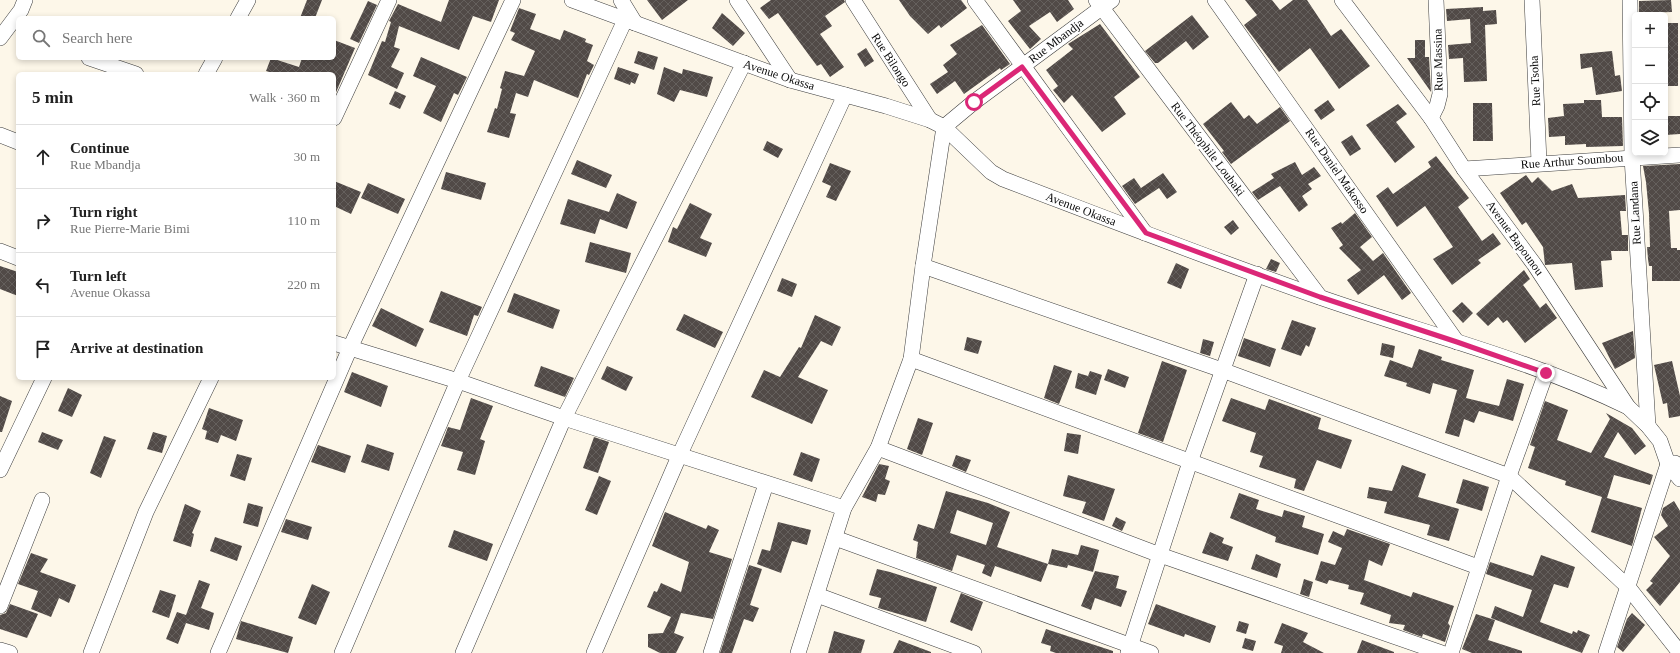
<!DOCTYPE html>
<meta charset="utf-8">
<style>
:root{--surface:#fff;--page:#f2f2f2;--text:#222;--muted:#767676;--line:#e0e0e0}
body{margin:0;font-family:"Times New Roman",serif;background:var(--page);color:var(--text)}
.controls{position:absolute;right:12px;top:12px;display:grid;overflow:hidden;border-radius:6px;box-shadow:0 2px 6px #0003}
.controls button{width:36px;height:36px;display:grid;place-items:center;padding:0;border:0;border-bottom:1px solid var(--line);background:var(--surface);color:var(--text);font:20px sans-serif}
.stop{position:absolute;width:12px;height:12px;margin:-9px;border:3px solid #db2777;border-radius:50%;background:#fff}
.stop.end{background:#db2777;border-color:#fff;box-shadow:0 1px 4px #0008}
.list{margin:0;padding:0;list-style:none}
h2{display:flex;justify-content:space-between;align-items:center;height:52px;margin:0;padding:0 16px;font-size:17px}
h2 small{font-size:13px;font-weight:400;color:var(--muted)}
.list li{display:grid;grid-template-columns:26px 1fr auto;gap:12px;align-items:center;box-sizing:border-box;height:64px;padding:0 16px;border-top:1px solid var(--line)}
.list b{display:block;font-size:15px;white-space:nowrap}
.list p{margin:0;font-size:13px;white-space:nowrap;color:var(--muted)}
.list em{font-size:13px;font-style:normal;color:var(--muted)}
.icon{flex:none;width:22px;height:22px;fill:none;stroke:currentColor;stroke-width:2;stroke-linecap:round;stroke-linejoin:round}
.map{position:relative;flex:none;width:1680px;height:653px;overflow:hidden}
.search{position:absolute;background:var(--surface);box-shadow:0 2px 6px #0003;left:16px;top:16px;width:320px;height:44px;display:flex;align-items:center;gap:10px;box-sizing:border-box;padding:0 14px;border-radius:6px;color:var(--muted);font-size:15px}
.panel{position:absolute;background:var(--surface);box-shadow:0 2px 6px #0003;left:16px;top:72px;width:320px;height:308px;border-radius:6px}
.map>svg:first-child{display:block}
.building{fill:url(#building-cross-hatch);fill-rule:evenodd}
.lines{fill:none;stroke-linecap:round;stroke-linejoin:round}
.minor-casing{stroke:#3d3d3d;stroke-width:16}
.minor{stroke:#fff;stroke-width:15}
.route{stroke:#db2777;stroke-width:5}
.labels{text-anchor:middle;stroke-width:4;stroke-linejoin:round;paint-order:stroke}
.street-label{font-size:12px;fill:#0a0a0a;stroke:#fff}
</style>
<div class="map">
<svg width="1680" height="653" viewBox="0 0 1680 653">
<defs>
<pattern id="building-cross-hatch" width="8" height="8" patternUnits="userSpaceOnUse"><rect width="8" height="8" fill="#514a47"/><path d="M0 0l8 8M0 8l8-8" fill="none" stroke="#65605d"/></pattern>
</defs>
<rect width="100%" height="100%" fill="#fdf7e9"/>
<!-- building -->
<g class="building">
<polygon points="307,0 322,0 315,18 300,18"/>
<polygon points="449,0 499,0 491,22 473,16 459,50 399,26 394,47 400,49 391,67 404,73 397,89 368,75 382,41 385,42 391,22 389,21 398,4 441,22"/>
<polygon points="647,0 688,0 662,20"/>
<polygon points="771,0 844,0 845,2 825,16 832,26 820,34 844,67 830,77 821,64 817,66 778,13 769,19 760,8"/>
<polygon points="899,0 961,0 967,8 941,28 939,25 928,34 910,16"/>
<polygon points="1013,0 1068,0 1074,9 1057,22 1050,12 1029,26 1041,39 1030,49 1008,21 1021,11"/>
<polygon points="1245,0 1272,0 1280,10 1293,0 1307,0 1331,36 1341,29 1370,66 1339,89 1310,48 1279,72 1244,25 1257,15"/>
<polygon points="1671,0 1672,12 1639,13 1639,1"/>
<polygon points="368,1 377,5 359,43 350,39"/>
<polygon points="1483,7 1483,11 1496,10 1497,24 1485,25 1487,81 1464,82 1463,58 1449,59 1448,45 1471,43 1470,19 1447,21 1446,9"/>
<polygon points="519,8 536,14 530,29 560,40 564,30 586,39 585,42 593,45 587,61 594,65 589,75 587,74 578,98 534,80 528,97 516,93 510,113 516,114 509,138 487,132 495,108 497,109 502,89 500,88 505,71 524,76 535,51 511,40 515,33 510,31"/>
<polygon points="722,13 745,33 733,46 712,28"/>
<polygon points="1192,15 1209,37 1193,50 1186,41 1158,63 1155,63 1145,51"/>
<polygon points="1667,23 1678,23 1678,86 1665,86 1665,50 1668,50"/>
<polygon points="1100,24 1140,77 1114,97 1126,114 1102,132 1072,95 1064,103 1053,90 1058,86 1046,70 1073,49 1068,44"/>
<polygon points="982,25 1010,64 1001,70 1000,68 964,94 955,81 937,94 930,84 948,72 943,65 957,54 950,45"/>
<polygon points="334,40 355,48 334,97 334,74 276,74 266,71 271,58 299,67 302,58 334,58"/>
<polygon points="1415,40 1425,40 1425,57 1429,57 1431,92 1407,58 1415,58"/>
<polygon points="866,48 874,61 865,67 857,54"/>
<polygon points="638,51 658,57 654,70 634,63"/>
<polygon points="1612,51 1615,76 1620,75 1622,91 1596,95 1592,67 1581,69 1580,54"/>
<polygon points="421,57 467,77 458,95 454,93 441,122 423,113 436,86 413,76"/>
<polygon points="618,67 639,74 635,84 631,82 630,85 614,79"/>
<polygon points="664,67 682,74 683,69 713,77 707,97 680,90 674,102 657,94"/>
<polygon points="395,91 406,96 400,109 389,104"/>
<polygon points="1328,100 1335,110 1321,120 1314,110"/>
<polygon points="1584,100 1601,100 1602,117 1622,117 1623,146 1586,147 1586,144 1565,145 1565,136 1549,137 1548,118 1564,116 1563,104 1584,103"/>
<polygon points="1231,102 1244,119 1249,115 1257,124 1280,107 1290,121 1231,164 1222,152 1224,151 1203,124"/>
<polygon points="1473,103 1492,103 1493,141 1473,141"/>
<polygon points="1398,104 1407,114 1396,122 1415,147 1395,163 1366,125"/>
<polygon points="1665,116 1680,116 1680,134 1665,135"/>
<polygon points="1352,135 1361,149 1350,156 1341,142"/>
<polygon points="767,141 783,149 778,158 763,150"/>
<polygon points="1436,156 1469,198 1458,207 1482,241 1493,233 1501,244 1478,260 1481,263 1452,285 1433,259 1453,247 1425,206 1397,227 1376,196 1388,187 1393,194 1431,167 1428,162"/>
<polygon points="577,160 612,175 606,188 571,174"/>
<polygon points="1295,162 1302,175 1314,167 1321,176 1308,184 1312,189 1302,196 1308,205 1299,212 1280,186 1258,200 1252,192 1274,178 1271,174"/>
<polygon points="830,163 851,171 836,201 826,197 831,186 822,182"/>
<polygon points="1680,164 1680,210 1669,211 1671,248 1677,248 1677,250 1680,250 1680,281 1652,281 1652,266 1649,266 1648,259 1647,247 1650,247 1649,213 1646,182 1643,166"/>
<polygon points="446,172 486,183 481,200 441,189"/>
<polygon points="1163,173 1177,192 1167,199 1159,188 1135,204 1122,186 1134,178 1141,188"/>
<polygon points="1526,175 1532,183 1538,177 1552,191 1572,184 1578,198 1625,195 1626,211 1620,211 1622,235 1628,235 1628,251 1611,251 1612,260 1601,261 1603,287 1575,290 1572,263 1545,265 1543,247 1526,222 1522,225 1500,193"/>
<polygon points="334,181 361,192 351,214 334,206"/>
<polygon points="368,183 405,199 398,214 361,198"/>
<polygon points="617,193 637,202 627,229 600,219 595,234 560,224 568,199 609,212"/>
<polygon points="690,203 712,214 700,238 712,243 706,257 668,242 673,227 677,229"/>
<polygon points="1355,213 1372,237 1360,247 1373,261 1383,253 1411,293 1402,300 1384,275 1358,295 1347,280 1361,270 1339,248 1343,245 1331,228 1341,222 1342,224"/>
<polygon points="1233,220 1239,228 1231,235 1224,227"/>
<polygon points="590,242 631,253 626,273 585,262"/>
<polygon points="1271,259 1280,263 1276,272 1266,269"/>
<polygon points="1176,263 1189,269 1181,289 1167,283"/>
<polygon points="0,266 18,272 18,296 0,289"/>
<polygon points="1524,270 1530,279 1523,285 1540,308 1546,303 1557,318 1525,343 1507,320 1503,323 1498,317 1488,326 1476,314"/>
<polygon points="782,278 797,284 792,297 777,291"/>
<polygon points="441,291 482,307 478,316 474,315 467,336 429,322"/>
<polygon points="514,293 560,310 553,329 507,312"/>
<polygon points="1462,302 1473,313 1463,323 1452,311"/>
<polygon points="381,308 424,329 416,347 372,326"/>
<polygon points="684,314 723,332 715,348 676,330"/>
<polygon points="815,315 841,327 832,346 821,341 798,377 828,390 812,424 751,397 764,370 780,377 799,347 801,348"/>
<polygon points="1292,320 1316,328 1309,347 1306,345 1301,356 1281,349"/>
<polygon points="1633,331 1635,358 1615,369 1602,343"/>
<polygon points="967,337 982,341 978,354 964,350"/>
<polygon points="1244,338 1276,349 1270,367 1238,356"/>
<polygon points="1203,339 1214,342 1210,356 1200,353"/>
<polygon points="1382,343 1395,346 1393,358 1380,355"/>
<polygon points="1419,349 1442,357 1441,360 1474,370 1466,398 1499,406 1507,379 1524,384 1513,421 1479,411 1474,423 1464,419 1459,437 1445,433 1457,390 1433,383 1430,394 1406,386 1407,383 1384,376 1390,360 1412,368"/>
<polygon points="1162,361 1187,370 1163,442 1138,433"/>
<polygon points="1672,361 1680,396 1680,416 1669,418 1667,403 1663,404 1654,365"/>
<polygon points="1054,365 1072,371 1059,404 1044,398"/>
<polygon points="541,366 574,378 565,397 534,386"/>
<polygon points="607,366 633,377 626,391 601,379"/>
<polygon points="1108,369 1129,377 1125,388 1104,380"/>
<polygon points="1090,371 1102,375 1096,395 1075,388 1078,373 1088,376"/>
<polygon points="352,372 388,386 381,407 344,392"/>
<polygon points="68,388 82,395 72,417 58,411"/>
<polygon points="0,396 12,401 2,432 0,432"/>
<polygon points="471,398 493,406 480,439 485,441 475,475 457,470 463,452 441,446 448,427 460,430"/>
<polygon points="1231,398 1265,410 1269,399 1321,418 1318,429 1352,440 1341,469 1317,460 1304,491 1294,488 1296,479 1259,467 1263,456 1250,452 1256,433 1222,421"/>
<polygon points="1545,401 1568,410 1557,440 1591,453 1610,419 1606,413 1632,428 1646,446 1635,455 1618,432 1604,457 1653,475 1650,485 1614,475 1607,498 1642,508 1632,546 1591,532 1602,497 1565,485 1566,481 1528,468 1535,447 1530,445"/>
<polygon points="209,408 243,420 236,441 221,435 218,443 205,439 207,431 202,429"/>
<polygon points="918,418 933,423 922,455 907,449"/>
<polygon points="42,432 63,440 58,450 38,442"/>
<polygon points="153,432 167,436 162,453 147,449"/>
<polygon points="1067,433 1081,435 1078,454 1064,451"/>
<polygon points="104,436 116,440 101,478 90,473"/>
<polygon points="594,437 609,442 598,473 583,468"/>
<polygon points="367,444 394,453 389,471 361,462"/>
<polygon points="318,445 351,456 345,473 311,462"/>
<polygon points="801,452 820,459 812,482 793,475"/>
<polygon points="237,454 252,458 245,481 230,476"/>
<polygon points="956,455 971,460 966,472 952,466"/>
<polygon points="879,464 889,466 885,479 890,481 885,495 878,494 876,502 862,497"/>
<polygon points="1402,465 1426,474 1418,497 1459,509 1449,541 1427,535 1430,525 1384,513 1387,502 1367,498 1369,487 1392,491"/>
<polygon points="1068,475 1115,489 1104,521 1082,513 1086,502 1063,496"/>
<polygon points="599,476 611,481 597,515 585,510"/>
<polygon points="1463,479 1489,487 1482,511 1456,503"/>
<path d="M 946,491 L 988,503 L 1010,512 L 997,547 L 1048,564 L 1041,582 L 995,566 L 991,577 L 982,573 L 985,565 L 957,555 L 952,571 L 916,558 L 918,542 L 913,540 L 918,524 L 934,529 ZM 957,510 L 993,523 L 986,545 L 950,533 Z"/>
<polygon points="1239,493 1259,500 1256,509 1282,517 1284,510 1305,516 1302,527 1324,534 1318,555 1275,542 1276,537 1230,518"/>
<polygon points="1674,501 1680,511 1680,582 1660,606 1646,590 1653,583 1650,581 1670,556 1654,537 1668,526 1661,515 1663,508"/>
<polygon points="248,503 263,507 258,527 243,523"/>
<polygon points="185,504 201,511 192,533 194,534 191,547 173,541"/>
<polygon points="665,512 706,529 708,525 719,530 709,552 732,559 713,619 681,613 674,633 684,637 676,653 660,653 648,647 648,634 663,633 671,617 647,607 654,591 657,592 661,583 681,592 689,562 652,546"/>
<polygon points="1116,517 1126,522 1122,531 1112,526"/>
<polygon points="286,519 312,527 308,540 281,532"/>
<polygon points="778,522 811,530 807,545 792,541 781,573 757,564 762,549 770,551"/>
<polygon points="1347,529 1390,544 1382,566 1369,560 1364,580 1411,597 1413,592 1454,606 1448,623 1450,626 1445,642 1423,634 1422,637 1403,630 1405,625 1389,623 1391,615 1360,604 1364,593 1348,589 1349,585 1329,580 1327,584 1315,580 1321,561 1335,565 1342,548 1328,542 1333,531 1344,536"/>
<polygon points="454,530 493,544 487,561 448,547"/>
<polygon points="1210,532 1224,538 1222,543 1233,547 1228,561 1202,553"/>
<polygon points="215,537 242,546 237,561 210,551"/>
<polygon points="1081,545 1099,550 1093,572 1068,565 1067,568 1048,564 1052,549 1078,555"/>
<polygon points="31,553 48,559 40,572 76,585 69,603 59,598 51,617 31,609 38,591 18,584"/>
<polygon points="1256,554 1281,564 1277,578 1251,569"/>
<polygon points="1541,555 1575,567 1568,588 1554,584 1540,622 1572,634 1573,631 1577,633 1578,630 1590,635 1582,653 1491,618 1495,606 1523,617 1532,590 1486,574 1490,562 1533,576"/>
<polygon points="749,565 762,569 750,605 759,608 753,622 744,619 732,653 720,653"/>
<polygon points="877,569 890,572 937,587 926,622 878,608 881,598 869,595"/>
<polygon points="1095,571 1119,576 1116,588 1127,591 1121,607 1095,598 1091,610 1081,606"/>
<polygon points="1304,579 1313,582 1309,597 1300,594"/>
<polygon points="199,580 210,584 201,608 214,613 209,630 186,623 178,644 166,639 177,612 186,615"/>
<polygon points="312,584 330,592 316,625 298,618"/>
<polygon points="160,590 176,595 169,618 152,612"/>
<polygon points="961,593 983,602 972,631 950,622"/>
<polygon points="10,604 38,614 27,638 0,629 0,615 6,613"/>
<polygon points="1156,604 1216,626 1210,643 1185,634 1184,637 1148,624"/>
<polygon points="1632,613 1645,625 1623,652 1617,647 1627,619"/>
<polygon points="1476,614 1495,620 1488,640 1522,651 1522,653 1472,653 1462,649"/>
<polygon points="241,621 293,637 288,653 236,639"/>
<polygon points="1239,621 1249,624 1246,634 1236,631"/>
<polygon points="1282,623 1308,633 1303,642 1324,653 1281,653 1283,646 1274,643"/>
<polygon points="1046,629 1113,651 1113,653 1056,653 1050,651 1051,646 1041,643"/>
<polygon points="834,631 865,640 861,653 828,653"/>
<polygon points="1245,638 1256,641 1253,651 1242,648"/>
<polygon points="899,640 931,652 931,653 893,653"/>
<polygon points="1362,640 1394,652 1394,653 1357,653"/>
</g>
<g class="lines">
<defs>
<g id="minor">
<path d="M 572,0 L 790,80 L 886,106 L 930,120 L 944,127 L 991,172 L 1003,179 C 1108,219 1213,260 1319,297 C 1422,333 1529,359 1628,407"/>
<polyline points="621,0 635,23"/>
<polyline points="737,0 790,80"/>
<polyline points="853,0 930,120"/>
<polyline points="975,0 1145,233"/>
<polyline points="1096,0 1320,297"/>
<polyline points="1215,0 1457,342"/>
<polyline points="1342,0 1431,118 1464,169 1534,264 1628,407 1648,426 1660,441 1668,464 1680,479"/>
<polyline points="1532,0 1539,162"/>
<polyline points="1630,0 1632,157 1648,426"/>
<polyline points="238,18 248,0"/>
<polyline points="0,38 21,10 25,0"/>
<polyline points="89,58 136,74"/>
<polyline points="206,74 215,58"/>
<polyline points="334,118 389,0"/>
<polyline points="1431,118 1437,106 1440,94 1436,0"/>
<polyline points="944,127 974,102 1112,0"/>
<polyline points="0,135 18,142"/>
<polyline points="1464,169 1680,155"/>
<polyline points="0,251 18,258"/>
<polyline points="923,266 1222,370 1509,476 1628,587 1680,653"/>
<polyline points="334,343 458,381 564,418 844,508"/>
<polyline points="911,359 1478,567"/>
<polyline points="878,448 1160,555 1442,653"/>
<polyline points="0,470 44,378"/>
<polyline points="835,538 1151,653"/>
<polyline points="817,595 974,653"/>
<polyline points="0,606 42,500"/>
<polyline points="0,650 10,653"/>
<polyline points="91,653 146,512 211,378"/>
<polyline points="218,653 350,348 513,0"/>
<polyline points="342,653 458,381 625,20"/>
<polyline points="463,653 564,418 744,63"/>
<polyline points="594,653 680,454 845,95"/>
<polyline points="711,653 766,484"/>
<polyline points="798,653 844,508 878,448 911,359 923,266 944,127"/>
<polyline points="1128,653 1190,462 1257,274"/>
<polyline points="1451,653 1509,476 1546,373"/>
<polyline points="1606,653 1668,464 1675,463"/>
</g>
</defs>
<!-- minor casing -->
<use href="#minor" class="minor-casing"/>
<!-- minor -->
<use href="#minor" class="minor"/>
</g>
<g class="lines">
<!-- route -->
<polyline class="route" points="974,102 1022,67 1146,233 1320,297 1457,342 1546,373"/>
</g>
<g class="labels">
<!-- street labels -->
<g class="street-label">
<text transform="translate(1056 41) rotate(-37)" y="4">Rue Mbandja</text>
<text transform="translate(891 60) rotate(57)" y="4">Rue Bilongo</text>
<text transform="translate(1438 60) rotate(-91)" y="4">Rue Massina</text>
<text transform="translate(779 75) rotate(18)" y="4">Avenue Okassa</text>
<text transform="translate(1535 81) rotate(-93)" y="4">Rue Tsoha</text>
<text transform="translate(1208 149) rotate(53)" y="4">Rue Théophile Loubaki</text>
<text transform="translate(1572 161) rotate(-4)" y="4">Rue Arthur Soumbou</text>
<text transform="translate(1337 171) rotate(55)" y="4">Rue Daniel Makosso</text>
<text transform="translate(1081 209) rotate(21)" y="4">Avenue Okassa</text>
<text transform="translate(1635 213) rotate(-93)" y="4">Rue Landana</text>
<text transform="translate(1515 238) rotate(54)" y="4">Avenue Bapounou</text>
</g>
</g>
</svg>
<div class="controls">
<button>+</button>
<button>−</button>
<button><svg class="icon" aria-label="locate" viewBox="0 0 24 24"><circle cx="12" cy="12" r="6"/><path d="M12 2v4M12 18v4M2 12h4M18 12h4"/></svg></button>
<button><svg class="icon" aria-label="layers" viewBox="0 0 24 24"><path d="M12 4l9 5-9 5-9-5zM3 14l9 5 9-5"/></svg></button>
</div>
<div class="stop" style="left:974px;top:102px"></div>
<div class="stop end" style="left:1546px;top:373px"></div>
<div class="search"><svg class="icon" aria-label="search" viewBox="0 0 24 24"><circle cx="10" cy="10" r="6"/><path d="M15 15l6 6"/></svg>Search here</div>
<section class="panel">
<h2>5 min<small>Walk · 360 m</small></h2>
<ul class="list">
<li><svg class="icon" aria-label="ahead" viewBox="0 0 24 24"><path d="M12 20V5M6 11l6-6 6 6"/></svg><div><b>Continue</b><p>Rue Mbandja</p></div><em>30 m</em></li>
<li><svg class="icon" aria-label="right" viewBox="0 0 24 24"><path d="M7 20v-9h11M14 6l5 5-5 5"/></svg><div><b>Turn right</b><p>Rue Pierre-Marie Bimi</p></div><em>110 m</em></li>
<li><svg class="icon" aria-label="left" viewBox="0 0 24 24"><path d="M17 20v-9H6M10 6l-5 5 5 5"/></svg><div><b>Turn left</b><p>Avenue Okassa</p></div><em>220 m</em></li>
<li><svg class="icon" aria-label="arrive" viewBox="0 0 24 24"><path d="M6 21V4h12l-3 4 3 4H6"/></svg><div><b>Arrive at destination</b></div></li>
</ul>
</section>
</div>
